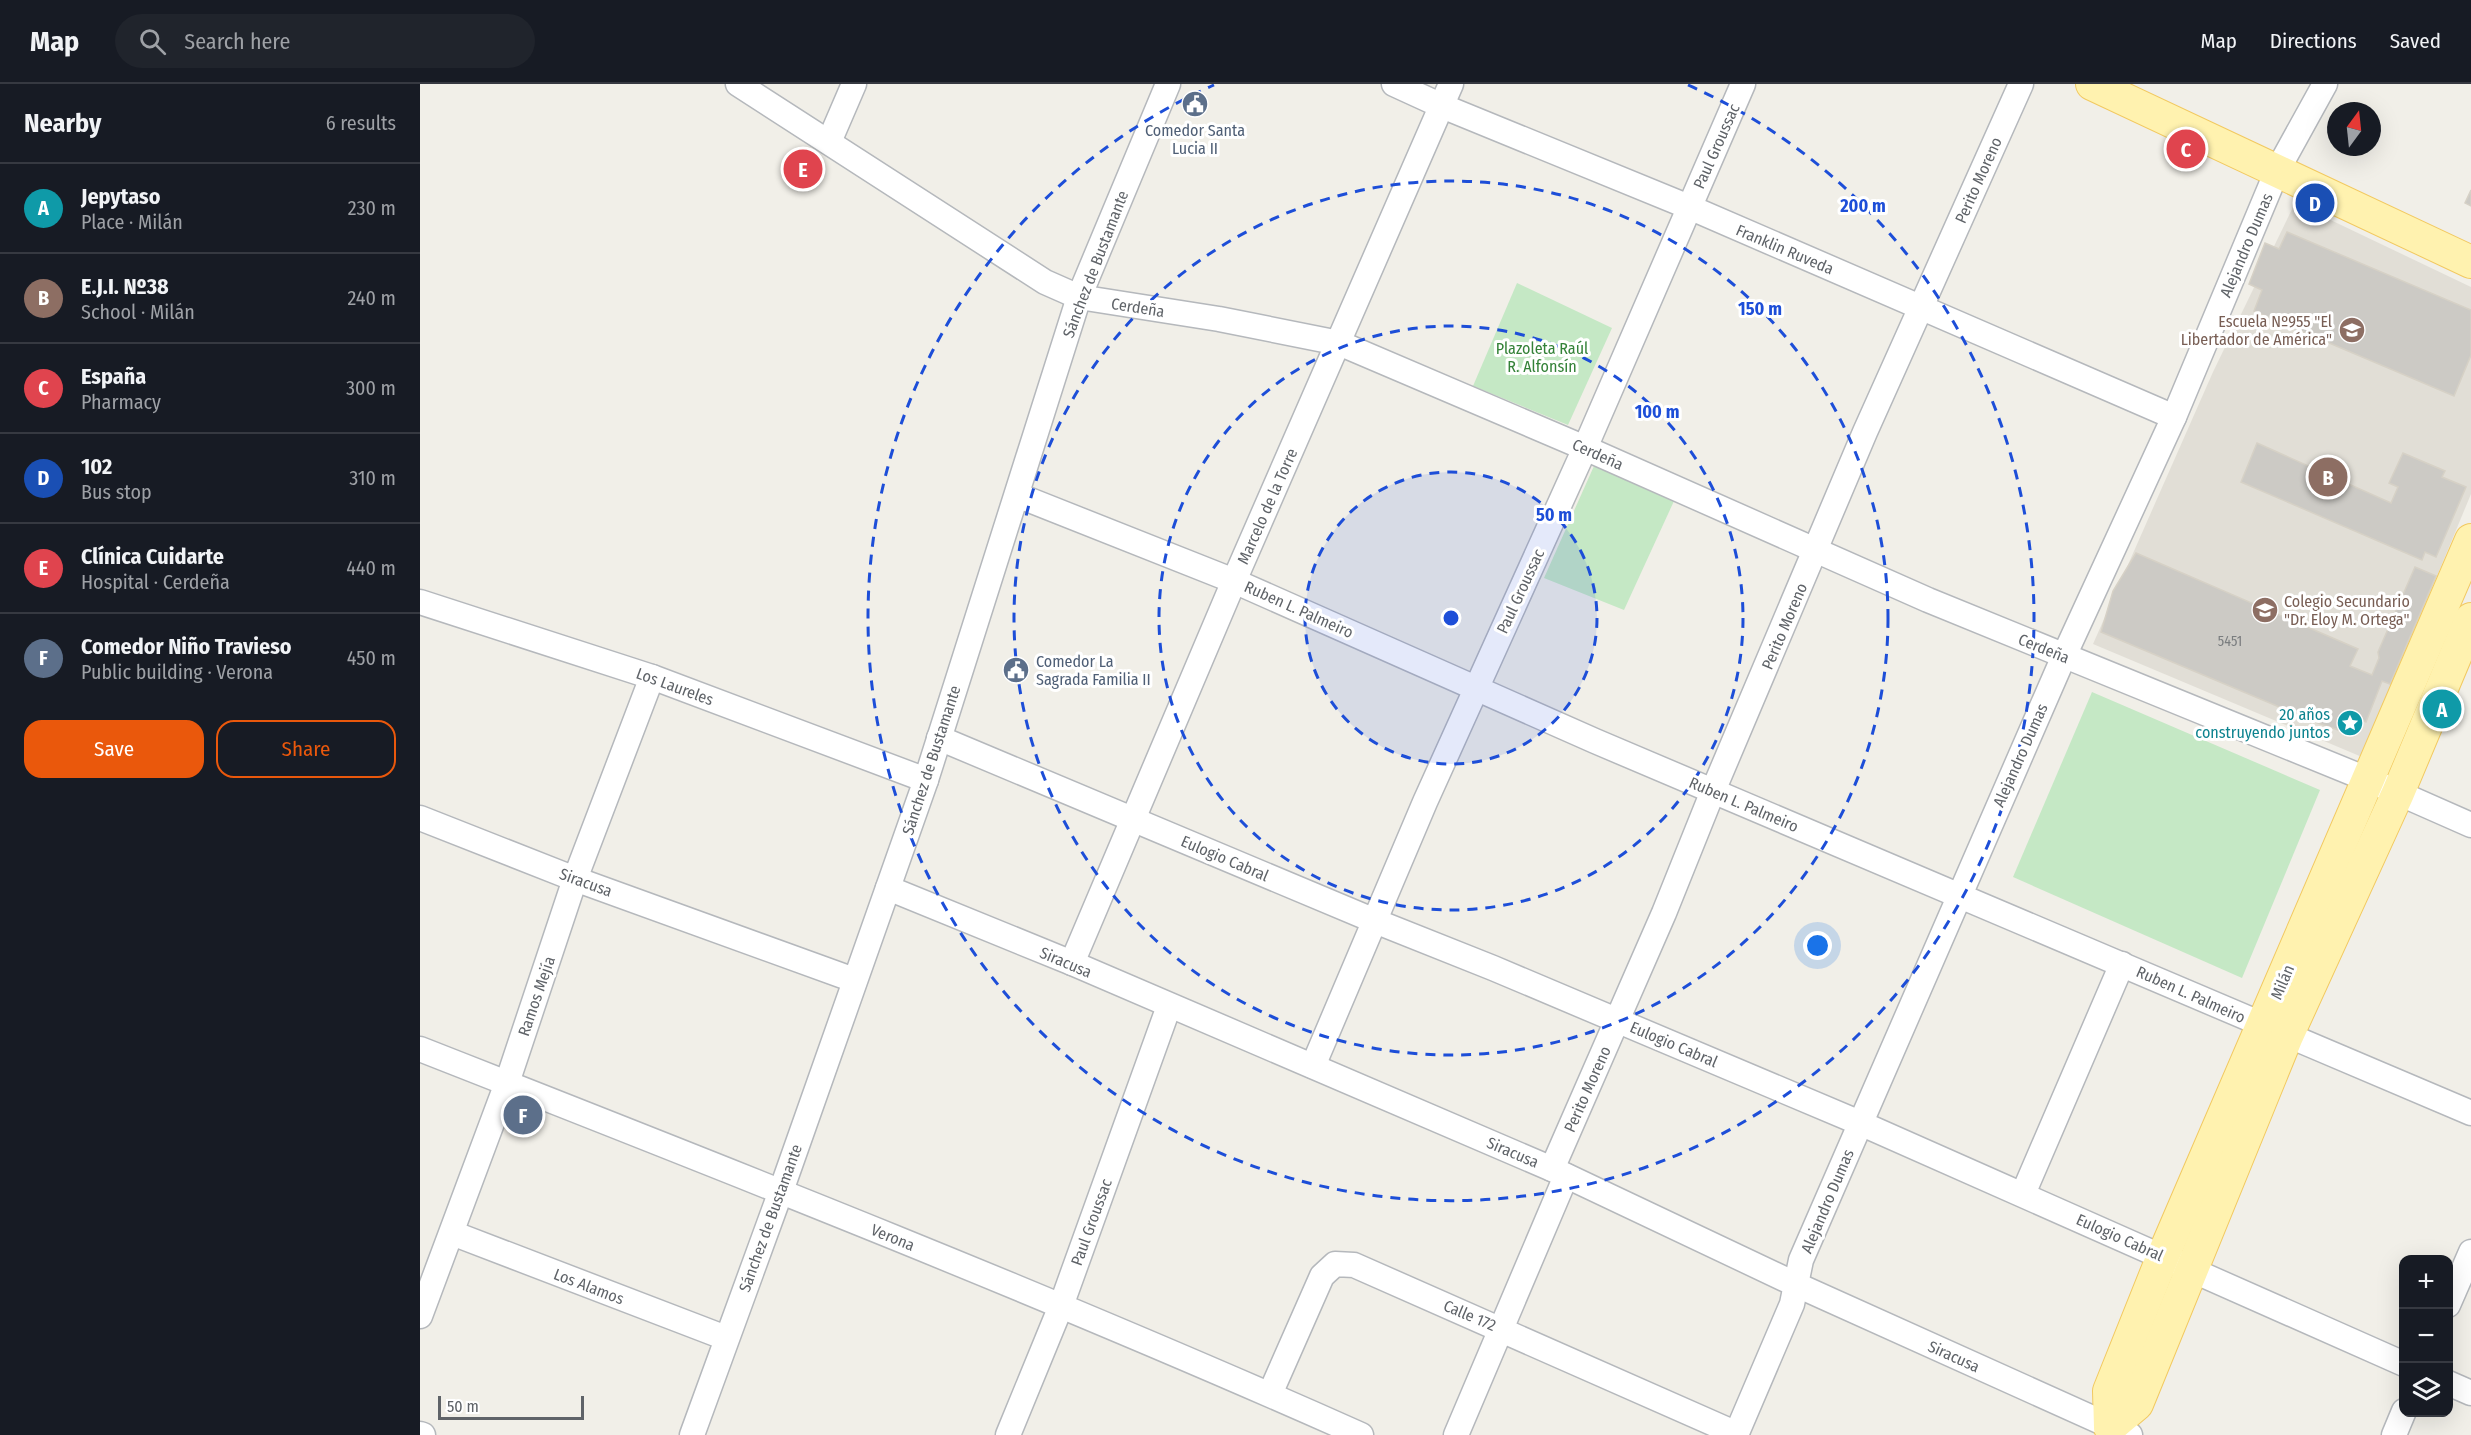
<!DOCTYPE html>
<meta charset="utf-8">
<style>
:root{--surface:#171b24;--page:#20242c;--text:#f1f3f6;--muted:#9ea1a6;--line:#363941;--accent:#ea580c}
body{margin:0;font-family:"Fira Sans Condensed",sans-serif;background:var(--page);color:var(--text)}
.controls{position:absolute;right:18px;bottom:18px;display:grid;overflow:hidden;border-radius:12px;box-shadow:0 6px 24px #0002}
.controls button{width:54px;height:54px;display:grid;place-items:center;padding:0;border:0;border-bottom:2px solid var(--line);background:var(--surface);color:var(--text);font:30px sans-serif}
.compass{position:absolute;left:1907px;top:18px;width:54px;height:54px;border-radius:50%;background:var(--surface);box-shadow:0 6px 24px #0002;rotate:15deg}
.scale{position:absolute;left:18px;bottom:15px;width:146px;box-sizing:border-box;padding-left:6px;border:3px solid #5f6368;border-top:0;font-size:16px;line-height:21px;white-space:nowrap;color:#5f6368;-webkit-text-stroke:4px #fff;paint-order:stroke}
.you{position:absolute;left:1398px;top:862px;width:21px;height:21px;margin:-15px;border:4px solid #fff;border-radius:50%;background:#1a73e8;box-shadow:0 0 0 9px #1a73e833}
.badge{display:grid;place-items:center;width:39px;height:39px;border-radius:50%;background:var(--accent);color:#fff;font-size:20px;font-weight:700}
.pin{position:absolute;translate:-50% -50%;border:3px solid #fff;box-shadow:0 2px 6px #0006}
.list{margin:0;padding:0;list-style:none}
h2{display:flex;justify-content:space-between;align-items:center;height:78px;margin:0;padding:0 24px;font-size:26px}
h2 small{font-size:20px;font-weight:400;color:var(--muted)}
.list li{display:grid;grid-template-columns:39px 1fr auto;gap:18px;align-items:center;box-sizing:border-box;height:90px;padding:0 24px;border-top:2px solid var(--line)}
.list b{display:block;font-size:22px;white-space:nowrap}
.list p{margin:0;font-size:20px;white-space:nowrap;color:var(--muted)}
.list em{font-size:20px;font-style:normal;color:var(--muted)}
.actions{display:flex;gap:12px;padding:18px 24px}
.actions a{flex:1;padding:14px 0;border:2px solid var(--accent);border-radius:18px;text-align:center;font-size:21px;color:var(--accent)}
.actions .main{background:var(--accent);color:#fff}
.icon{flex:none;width:33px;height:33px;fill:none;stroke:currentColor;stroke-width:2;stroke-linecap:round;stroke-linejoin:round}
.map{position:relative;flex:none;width:2051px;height:1351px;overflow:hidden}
header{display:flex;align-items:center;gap:36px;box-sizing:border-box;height:84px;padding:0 30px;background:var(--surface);border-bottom:2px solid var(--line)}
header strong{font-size:28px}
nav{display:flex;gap:33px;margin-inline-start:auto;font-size:21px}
.search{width:420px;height:54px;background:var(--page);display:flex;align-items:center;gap:15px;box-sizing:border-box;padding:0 21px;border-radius:33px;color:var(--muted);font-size:22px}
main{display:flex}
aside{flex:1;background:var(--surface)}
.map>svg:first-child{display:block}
.education{fill:#e1ded6}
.green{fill:#c5e8c5}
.building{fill:#cccac5;stroke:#d6d1c6;stroke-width:1.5}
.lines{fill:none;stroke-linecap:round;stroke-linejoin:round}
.minor-casing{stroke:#b5b8bc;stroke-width:27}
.major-casing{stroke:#f2c960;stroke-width:34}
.minor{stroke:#fff;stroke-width:24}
.major{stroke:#fff2af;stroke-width:32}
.ring{fill:none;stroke:#1d4ed8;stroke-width:3;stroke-dasharray:10 8}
.labels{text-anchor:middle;stroke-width:6;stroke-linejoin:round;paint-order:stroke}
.number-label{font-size:14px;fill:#7a7d7f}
.service-label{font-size:16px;fill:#4e5e75;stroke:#fff}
.street-label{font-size:16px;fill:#5f6368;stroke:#fff}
.education-label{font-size:16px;fill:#785e54;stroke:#fff;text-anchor:end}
.park-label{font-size:16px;fill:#348238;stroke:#fff}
.culture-label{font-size:16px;fill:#0d838f;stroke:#fff;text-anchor:end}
.centre{fill:#1d4ed8;stroke:#fff;stroke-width:3}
.ring-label{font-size:18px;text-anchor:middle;font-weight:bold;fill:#1d4ed8;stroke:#fff;stroke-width:6;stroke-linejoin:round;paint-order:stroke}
</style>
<header>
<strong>Map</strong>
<div class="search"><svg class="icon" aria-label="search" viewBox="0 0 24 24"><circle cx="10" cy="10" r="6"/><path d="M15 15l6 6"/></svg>Search here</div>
<nav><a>Map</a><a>Directions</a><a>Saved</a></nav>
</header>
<main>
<aside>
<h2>Nearby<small>6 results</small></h2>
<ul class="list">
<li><span class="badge" style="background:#0f9aa8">A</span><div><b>Jepytaso</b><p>Place · Milán</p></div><em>230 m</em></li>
<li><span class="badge" style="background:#8d6e63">B</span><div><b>E.J.I. Nº38</b><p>School · Milán</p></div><em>240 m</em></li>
<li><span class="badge" style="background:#e0444e">C</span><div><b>España</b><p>Pharmacy</p></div><em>300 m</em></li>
<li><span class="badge" style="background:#1a4fb4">D</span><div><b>102</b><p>Bus stop</p></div><em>310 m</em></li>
<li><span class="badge" style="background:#e0444e">E</span><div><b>Clínica Cuidarte</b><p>Hospital · Cerdeña</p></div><em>440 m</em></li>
<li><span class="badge" style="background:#5c6f8a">F</span><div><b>Comedor Niño Travieso</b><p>Public building · Verona</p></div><em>450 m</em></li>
</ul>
<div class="actions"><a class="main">Save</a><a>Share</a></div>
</aside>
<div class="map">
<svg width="2051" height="1351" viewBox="0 0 2051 1351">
<rect width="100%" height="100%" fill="#f1efe8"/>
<!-- education -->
<polygon class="education" points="1875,119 2051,203 2051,410 1942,673 1673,560 1793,288"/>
<!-- green -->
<g class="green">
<polygon points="1097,199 1192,244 1148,341 1053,302"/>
<polygon points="1174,382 1254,417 1204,526 1124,494"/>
<polygon points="1672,608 1900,706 1822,894 1593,793"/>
</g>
<!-- building -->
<g class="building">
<polygon points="2051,106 2051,122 2045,119"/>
<polygon points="1867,148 2051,226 2051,271 2034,312 1834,227 1842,206 1829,200 1845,159 1859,165"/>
<polygon points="1837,359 1971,419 1978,403 1969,399 1983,369 2025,387 2022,393 2046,403 2016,473 2005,468 2002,476 1821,398"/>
<polygon points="1716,469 1938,565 1930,582 1952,591 1959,574 1958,568 1995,483 2016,492 1970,600 1962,597 1946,638 1933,632 1927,649 1895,638 1681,548 1693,507"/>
</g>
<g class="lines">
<defs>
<g id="minor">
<polyline points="318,0 625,198 659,213 799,235 919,259 1165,364 1508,516 1949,696 2051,741"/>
<polyline points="974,0 1022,22 1269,123 1754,333"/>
<polyline points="409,58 434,0"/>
<polyline points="597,411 814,497 1175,657 2051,1029"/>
<polyline points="0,518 232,593 506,696"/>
<polyline points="519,654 955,837 1073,884 1440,1039 1984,1280"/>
<polyline points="0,734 155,795 434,896"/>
<polyline points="468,804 652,879 1132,1085 1377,1201 1710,1351"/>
<polyline points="652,879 814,497 1031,0"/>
<path d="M 0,965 C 316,1089 631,1213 941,1351"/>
<polyline points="893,982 1005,718 1165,364 1323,0"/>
<polyline points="1132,1085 1244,829 1293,707 1445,348 1601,0"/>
<polyline points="1603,1110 1702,880"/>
<polyline points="32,1149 306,1254"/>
<polyline points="2028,1221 2051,1168"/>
<polyline points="0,1232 87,999 155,795 232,593"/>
<polyline points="2028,1299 2051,1309"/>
<polyline points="850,1310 902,1192 915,1180 934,1181 1317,1350"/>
<polyline points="0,1350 3,1351"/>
<polyline points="272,1351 361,1107 506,696 659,213 748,0"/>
<polyline points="588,1351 641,1222 749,922"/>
<polyline points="1036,1351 1146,1092"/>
<polyline points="1316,1351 1372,1220 1381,1176 1644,572 1754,333 1857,87 1905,0"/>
<polyline points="1974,1351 1984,1327"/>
</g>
<g id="major">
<polyline points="1672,0 2051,178"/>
<polyline points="1690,1343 1689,1307 1743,1172 2051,456"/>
<polyline points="1690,1343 1717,1320 1867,952 1978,709 2051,535"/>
</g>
</defs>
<!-- minor casing -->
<use href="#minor" class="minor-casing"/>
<!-- major casing -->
<use href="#major" class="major-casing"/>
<!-- minor -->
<use href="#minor" class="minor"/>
<!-- major -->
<use href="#major" class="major"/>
</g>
<!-- distance rings -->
<circle cx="1031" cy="534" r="146" fill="#1d4ed8" fill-opacity=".12"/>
<g class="ring">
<circle cx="1031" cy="534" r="146"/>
<circle cx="1031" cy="534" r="292"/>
<circle cx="1031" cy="534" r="437"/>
<path d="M1268 1A583 583 0 1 1 794 1"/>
</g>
<!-- icons -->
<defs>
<symbol id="civic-disc" viewBox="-11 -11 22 22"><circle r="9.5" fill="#5c6f8a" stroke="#fff"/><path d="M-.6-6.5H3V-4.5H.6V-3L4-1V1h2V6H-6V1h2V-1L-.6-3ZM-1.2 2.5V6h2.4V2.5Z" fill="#fff"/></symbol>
<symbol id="school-disc" viewBox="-11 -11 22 22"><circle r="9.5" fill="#8d6e63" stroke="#fff"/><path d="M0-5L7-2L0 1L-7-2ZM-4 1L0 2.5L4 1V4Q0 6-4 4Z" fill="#fff"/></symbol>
<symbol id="sight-disc" viewBox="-11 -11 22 22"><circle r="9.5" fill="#0f9aa8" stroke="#fff"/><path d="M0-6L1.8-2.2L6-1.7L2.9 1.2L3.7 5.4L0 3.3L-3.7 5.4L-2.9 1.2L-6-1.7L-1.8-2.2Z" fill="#fff"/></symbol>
</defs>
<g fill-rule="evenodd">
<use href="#civic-disc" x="760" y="5" width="30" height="30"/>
<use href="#school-disc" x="1917" y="231" width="30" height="30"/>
<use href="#school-disc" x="1830" y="511" width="30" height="30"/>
<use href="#civic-disc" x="581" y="571" width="30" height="30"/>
<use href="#sight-disc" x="1915" y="624" width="30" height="30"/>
</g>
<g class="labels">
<!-- number labels -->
<g class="number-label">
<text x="1810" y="562">5451</text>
</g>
<!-- service labels -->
<g class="service-label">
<text x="775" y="52">Comedor Santa<tspan x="775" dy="18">Lucia II</tspan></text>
<text x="616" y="583" text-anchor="start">Comedor La<tspan x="616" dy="18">Sagrada Familia II</tspan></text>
</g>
<!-- street labels -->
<g class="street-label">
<text transform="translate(1296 62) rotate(-66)" y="6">Paul Groussac</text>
<text transform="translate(1558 96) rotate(-66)" y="6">Perito Moreno</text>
<text transform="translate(1826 161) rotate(-67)" y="6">Alejandro Dumas</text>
<text transform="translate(1365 165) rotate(23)" y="6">Franklin Ruveda</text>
<text transform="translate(675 180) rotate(-69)" y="6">Sánchez de Bustamante</text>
<text transform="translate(718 223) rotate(9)" y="6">Cerdeña</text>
<text transform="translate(1178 370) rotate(24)" y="6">Cerdeña</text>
<text transform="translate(847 422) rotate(-66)" y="6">Marcelo de la Torre</text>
<text transform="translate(1100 507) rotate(-65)" y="6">Paul Groussac</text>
<text transform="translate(879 525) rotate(24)" y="6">Ruben L. Palmeiro</text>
<text transform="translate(1364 542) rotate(-67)" y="6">Perito Moreno</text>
<text transform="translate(1624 564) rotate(22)" y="6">Cerdeña</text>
<text transform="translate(255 602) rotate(20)" y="6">Los Laureles</text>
<text transform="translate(1600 671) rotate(-66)" y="6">Alejandro Dumas</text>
<text transform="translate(511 676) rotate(-72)" y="6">Sánchez de Bustamante</text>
<text transform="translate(1324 720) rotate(23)" y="6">Ruben L. Palmeiro</text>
<text transform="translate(805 774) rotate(23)" y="6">Eulogio Cabral</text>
<text transform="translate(166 798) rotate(20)" y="6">Siracusa</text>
<text transform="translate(646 878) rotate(23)" y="6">Siracusa</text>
<text transform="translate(1862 898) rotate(-67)" y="6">Milán</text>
<text transform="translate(1771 910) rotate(24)" y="6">Ruben L. Palmeiro</text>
<text transform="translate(116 912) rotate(-71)" y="6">Ramos Mejía</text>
<text transform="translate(1254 960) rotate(23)" y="6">Eulogio Cabral</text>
<text transform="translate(1167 1005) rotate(-66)" y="6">Perito Moreno</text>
<text transform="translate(1093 1068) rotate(23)" y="6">Siracusa</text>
<text transform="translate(1407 1117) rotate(-67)" y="6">Alejandro Dumas</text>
<text transform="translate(350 1134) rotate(-70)" y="6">Sánchez de Bustamante</text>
<text transform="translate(671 1138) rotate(-70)" y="6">Paul Groussac</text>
<text transform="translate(473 1153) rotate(22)" y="6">Verona</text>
<text transform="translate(1700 1153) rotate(24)" y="6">Eulogio Cabral</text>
<text transform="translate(169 1202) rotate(21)" y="6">Los Alamos</text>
<text transform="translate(1050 1231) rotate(23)" y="6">Calle 172</text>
<text transform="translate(1534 1272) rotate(24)" y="6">Siracusa</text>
</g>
<!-- education labels -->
<g class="education-label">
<text x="1912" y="243">Escuela Nº955 "El<tspan x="1912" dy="18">Libertador de América"</tspan></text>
<text x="1864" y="523" text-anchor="start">Colegio Secundario<tspan x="1864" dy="18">"Dr. Eloy M. Ortega"</tspan></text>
</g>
<!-- park labels -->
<g class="park-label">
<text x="1122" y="270">Plazoleta Raúl<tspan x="1122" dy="18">R. Alfonsín</tspan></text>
</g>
<!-- culture labels -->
<g class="culture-label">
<text x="1910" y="636">20 años<tspan x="1910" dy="18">construyendo juntos</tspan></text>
</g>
</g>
<circle cx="1031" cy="534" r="9" class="centre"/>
<g class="ring-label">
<text x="1443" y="128">200 m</text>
<text x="1340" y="231">150 m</text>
<text x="1237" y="334">100 m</text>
<text x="1134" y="437">50 m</text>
</g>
</svg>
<div class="controls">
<button>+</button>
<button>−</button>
<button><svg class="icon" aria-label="layers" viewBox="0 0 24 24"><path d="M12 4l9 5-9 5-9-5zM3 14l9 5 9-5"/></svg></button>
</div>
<svg class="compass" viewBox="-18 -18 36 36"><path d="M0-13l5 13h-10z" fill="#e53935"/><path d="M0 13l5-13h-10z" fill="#9ea1a6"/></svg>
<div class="scale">50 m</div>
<div class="you"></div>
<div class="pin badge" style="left:2022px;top:625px;background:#0f9aa8">A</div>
<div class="pin badge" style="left:1908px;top:393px;background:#8d6e63">B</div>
<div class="pin badge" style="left:1766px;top:65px;background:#e0444e">C</div>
<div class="pin badge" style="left:1895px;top:119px;background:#1a4fb4">D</div>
<div class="pin badge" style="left:383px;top:85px;background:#e0444e">E</div>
<div class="pin badge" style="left:103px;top:1031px;background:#5c6f8a">F</div>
</div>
</main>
